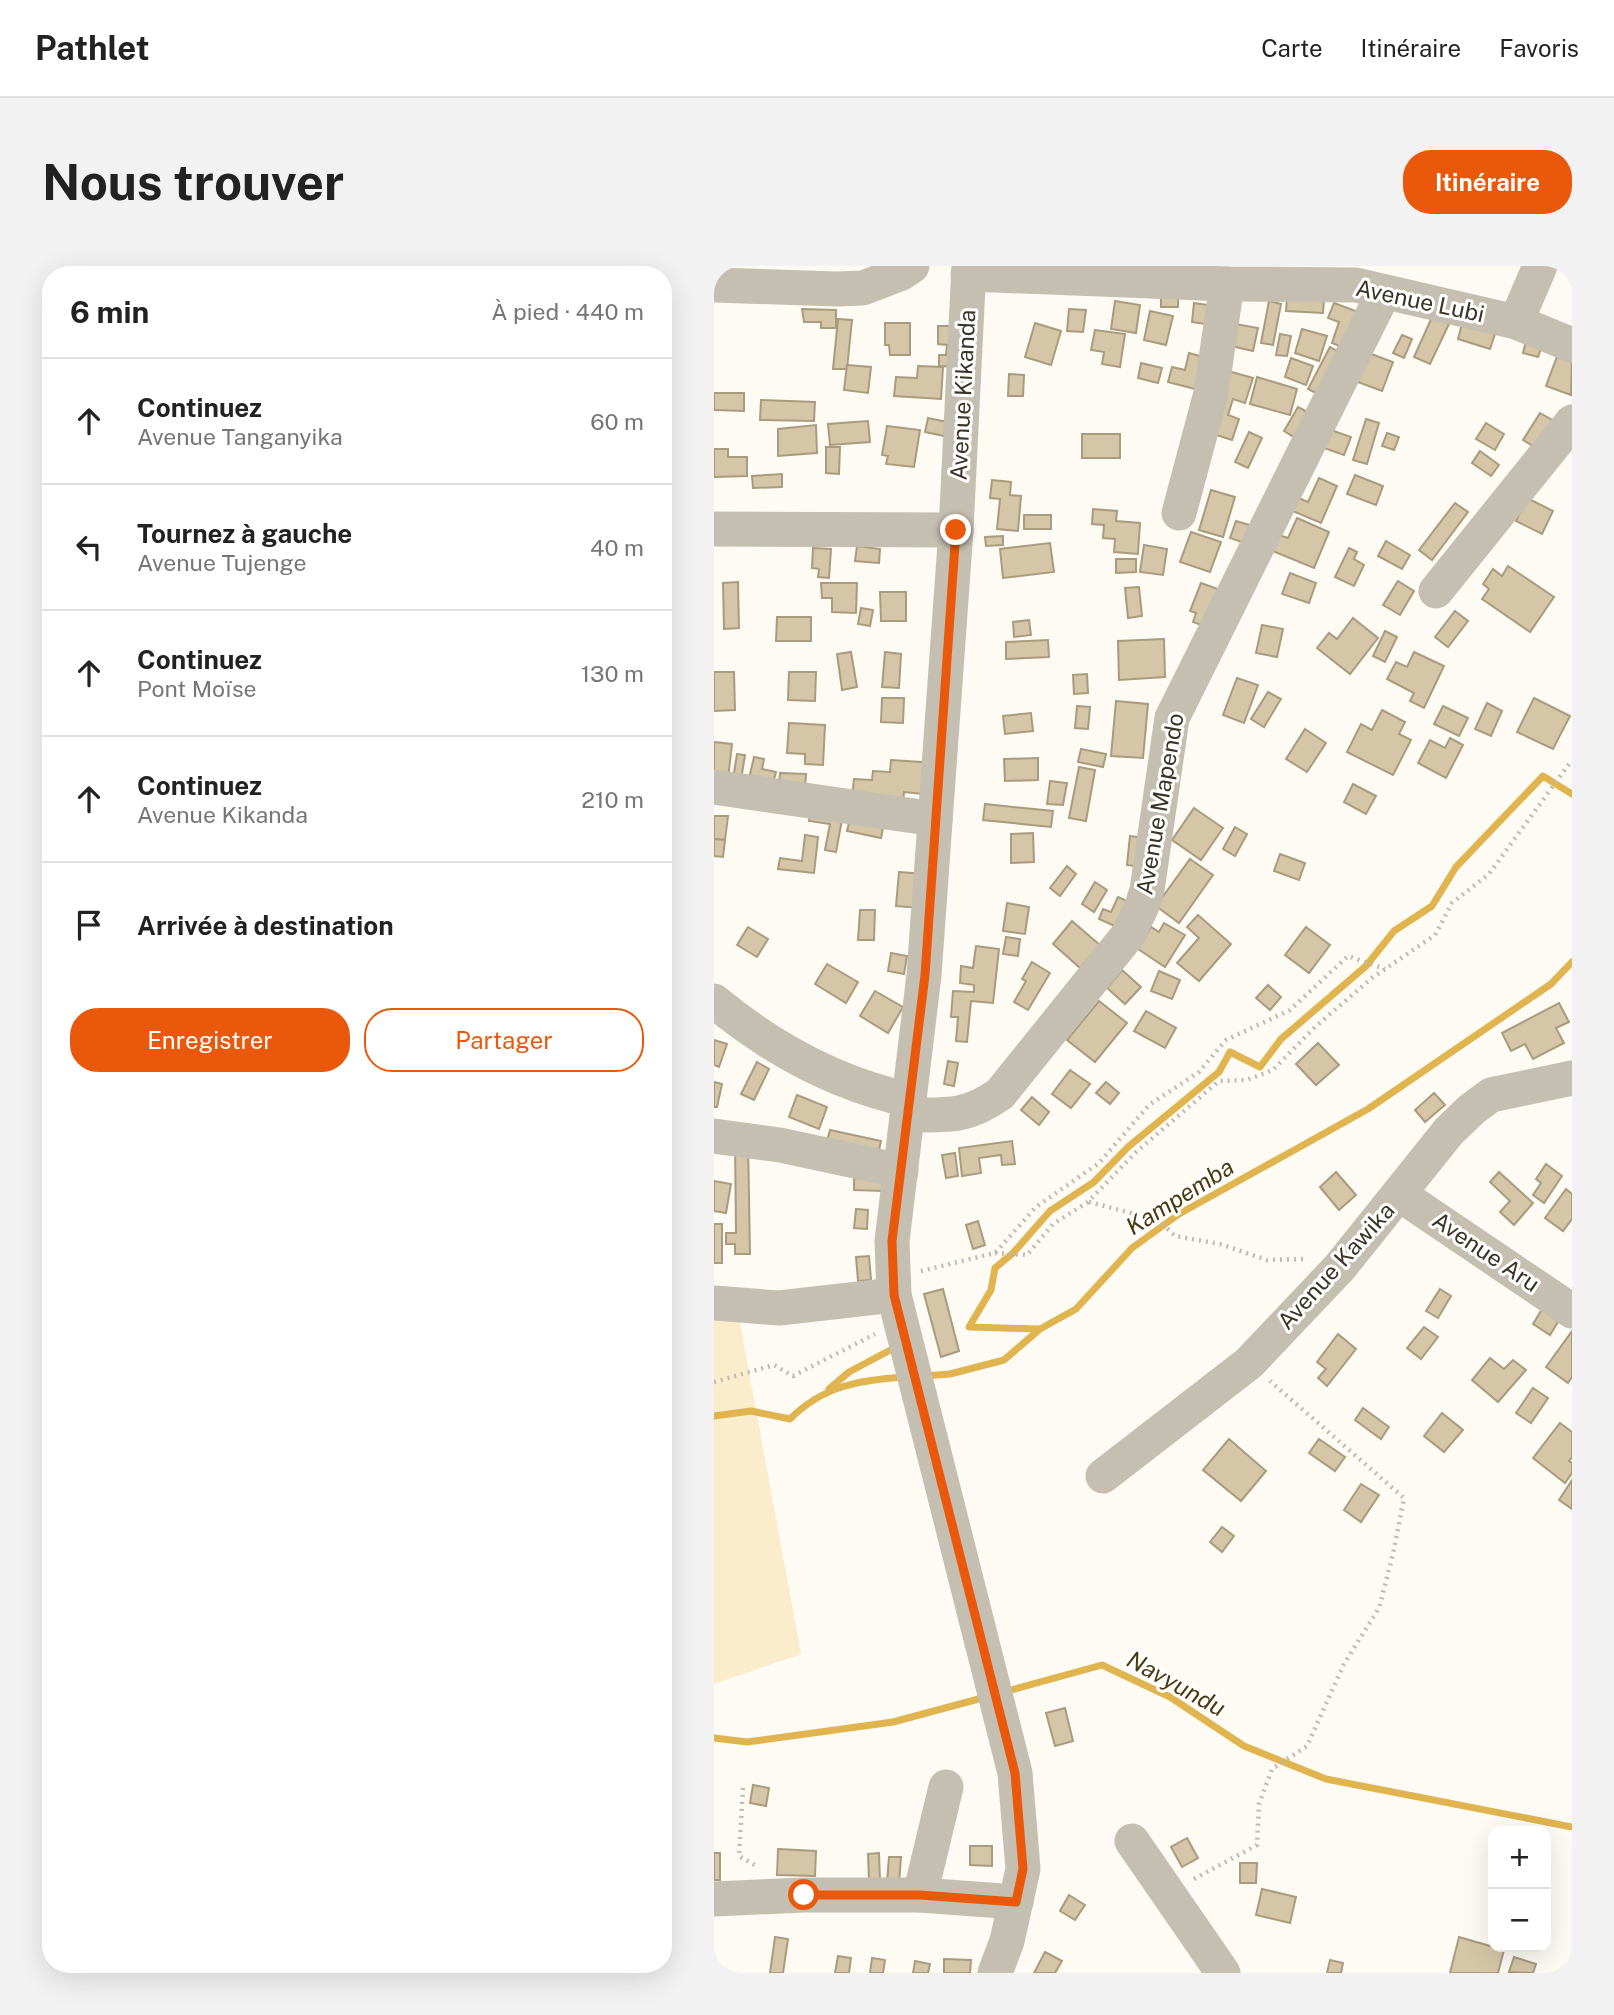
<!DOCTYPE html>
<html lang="fr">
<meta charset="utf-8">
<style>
:root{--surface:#fff;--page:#f2f2f2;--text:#222;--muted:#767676;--line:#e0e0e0;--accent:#ea580c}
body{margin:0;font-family:"Public Sans",sans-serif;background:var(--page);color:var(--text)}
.controls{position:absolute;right:21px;bottom:21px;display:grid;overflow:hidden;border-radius:14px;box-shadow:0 7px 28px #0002}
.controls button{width:63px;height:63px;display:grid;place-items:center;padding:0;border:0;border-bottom:2px solid var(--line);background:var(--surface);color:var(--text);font:35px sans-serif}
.stop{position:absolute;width:21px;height:21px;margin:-16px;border:5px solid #ea580c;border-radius:50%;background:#fff}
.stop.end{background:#ea580c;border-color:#fff;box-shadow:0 2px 7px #0008}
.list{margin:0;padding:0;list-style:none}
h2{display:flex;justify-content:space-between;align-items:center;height:91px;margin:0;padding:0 28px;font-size:30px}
h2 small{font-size:23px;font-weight:400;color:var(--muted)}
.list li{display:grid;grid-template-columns:46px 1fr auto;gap:21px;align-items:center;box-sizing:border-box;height:126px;padding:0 28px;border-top:2px solid var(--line)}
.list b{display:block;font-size:26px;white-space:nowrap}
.list p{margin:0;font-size:23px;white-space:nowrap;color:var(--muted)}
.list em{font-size:23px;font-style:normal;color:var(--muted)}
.actions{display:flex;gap:14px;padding:21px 28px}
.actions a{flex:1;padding:16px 0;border:2px solid var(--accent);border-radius:28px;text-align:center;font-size:24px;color:var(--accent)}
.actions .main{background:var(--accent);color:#fff}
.icon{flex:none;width:38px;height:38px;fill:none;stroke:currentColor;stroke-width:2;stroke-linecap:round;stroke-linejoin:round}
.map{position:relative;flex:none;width:858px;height:1707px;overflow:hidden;border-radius:28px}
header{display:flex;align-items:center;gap:42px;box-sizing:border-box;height:98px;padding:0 35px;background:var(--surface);border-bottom:2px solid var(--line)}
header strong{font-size:33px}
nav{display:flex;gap:38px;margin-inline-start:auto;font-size:24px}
.intro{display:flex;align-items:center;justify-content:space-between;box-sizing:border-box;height:168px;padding:0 42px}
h1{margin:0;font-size:49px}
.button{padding:18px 32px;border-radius:28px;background:var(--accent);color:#fff;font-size:24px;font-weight:700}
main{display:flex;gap:42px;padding:0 42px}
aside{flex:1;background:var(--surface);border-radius:28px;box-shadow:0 7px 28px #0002}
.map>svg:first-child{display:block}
.green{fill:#fbeccb}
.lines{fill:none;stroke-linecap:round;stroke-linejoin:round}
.stream{stroke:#e0b54f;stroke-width:7}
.building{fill:#d5c6a7;stroke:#a99b7d;stroke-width:2}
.path{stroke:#bebbb2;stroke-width:4.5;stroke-dasharray:2 5;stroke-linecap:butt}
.minor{stroke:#c5bfb1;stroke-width:35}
.route{stroke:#ea580c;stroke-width:9}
.labels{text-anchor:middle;stroke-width:6;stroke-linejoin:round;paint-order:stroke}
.street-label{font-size:23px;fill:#393427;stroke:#fff}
.water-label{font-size:24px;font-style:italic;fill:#4c3b10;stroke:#fff}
</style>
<header>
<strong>Pathlet</strong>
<nav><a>Carte</a><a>Itinéraire</a><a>Favoris</a></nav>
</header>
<div class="intro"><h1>Nous trouver</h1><a class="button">Itinéraire</a></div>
<main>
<aside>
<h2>6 min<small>À pied · 440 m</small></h2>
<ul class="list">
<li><svg class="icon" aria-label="ahead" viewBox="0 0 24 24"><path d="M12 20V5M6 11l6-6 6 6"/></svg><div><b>Continuez</b><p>Avenue Tanganyika</p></div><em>60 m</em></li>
<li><svg class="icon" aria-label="left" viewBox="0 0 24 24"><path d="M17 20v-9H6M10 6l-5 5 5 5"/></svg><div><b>Tournez à gauche</b><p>Avenue Tujenge</p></div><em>40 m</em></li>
<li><svg class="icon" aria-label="ahead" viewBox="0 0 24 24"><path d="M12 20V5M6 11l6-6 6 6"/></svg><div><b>Continuez</b><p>Pont Moïse</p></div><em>130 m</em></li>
<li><svg class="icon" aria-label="ahead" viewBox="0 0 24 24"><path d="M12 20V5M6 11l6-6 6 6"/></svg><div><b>Continuez</b><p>Avenue Kikanda</p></div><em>210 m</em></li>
<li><svg class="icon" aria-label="arrive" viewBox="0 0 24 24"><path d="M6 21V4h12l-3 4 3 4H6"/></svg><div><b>Arrivée à destination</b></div></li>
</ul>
<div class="actions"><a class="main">Enregistrer</a><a>Partager</a></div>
</aside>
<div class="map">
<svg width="858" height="1707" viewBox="0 0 858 1707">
<rect width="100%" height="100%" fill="#fefbf4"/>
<!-- green -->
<polygon class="green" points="24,1046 87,1388 0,1418 0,1052"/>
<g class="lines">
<!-- stream -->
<g class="stream">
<polyline points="325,1063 255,1061 277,1024 281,1002 299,987 336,945 380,916 414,881 505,806 516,786 546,801 567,773 652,700 680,665 718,640 742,601 829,510 858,528"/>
<polyline points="210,1110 236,1108 290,1094 326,1063 362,1043 418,982 465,948 654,843 837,718 858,696"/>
<polyline points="115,1123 135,1106 182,1081"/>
<path d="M 0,1150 L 37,1145 L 76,1153 C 109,1120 145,1114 191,1111"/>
<polyline points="290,1426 388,1399 456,1431 530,1480 612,1513 858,1561"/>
<polyline points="0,1472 33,1476 179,1456 272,1431"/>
</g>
</g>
<!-- building -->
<g class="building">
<polygon points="464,30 464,41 447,41 447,31"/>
<polygon points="573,32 610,33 609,47 572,45"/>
<polygon points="401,35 426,39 422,67 397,63"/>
<polygon points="555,35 567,38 559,79 547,77"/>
<polygon points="480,37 501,40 491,58 478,56"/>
<polygon points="620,37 647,47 633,83 618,77 625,56 614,52"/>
<polygon points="88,43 122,44 122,62 107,62 107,56 90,56"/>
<polygon points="355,43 372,44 369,66 353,65"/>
<polygon points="436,45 459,50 452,79 430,74"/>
<polygon points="718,51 735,58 716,98 700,91"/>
<polygon points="124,53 138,54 133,103 119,103"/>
<polygon points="171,57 196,57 196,89 176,89 175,79 171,79"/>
<polygon points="321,57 347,65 337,99 311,91"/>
<polygon points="521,58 544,62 539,85 517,80"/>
<polygon points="748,58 781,68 776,83 744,73"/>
<polygon points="224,60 243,60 242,101 225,100 225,89 232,89 233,79 224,78"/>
<polygon points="588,63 613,70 605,95 581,87"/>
<polygon points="381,64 411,68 406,101 388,98 390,86 377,84"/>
<polygon points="566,68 577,70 573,90 562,89"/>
<polygon points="688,69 698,73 690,92 679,87"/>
<polygon points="812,75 828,80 824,91 809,87"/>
<polygon points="616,81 630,89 608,130 594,123"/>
<polygon points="652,86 679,96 668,125 641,115"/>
<polygon points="475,87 493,92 485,124 454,116 458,101 471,104"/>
<polygon points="844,88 858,93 857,129 832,120"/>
<polygon points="577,92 599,100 592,119 571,111"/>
<polygon points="427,97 448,102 444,117 424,112"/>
<polygon points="133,99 157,101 154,127 130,124"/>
<polygon points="204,100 229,101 227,133 180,130 182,111 203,112"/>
<polygon points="514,105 539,112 531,137 519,133 514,149 525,153 518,174 496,167"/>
<polygon points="295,108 310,109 309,130 294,130"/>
<polygon points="543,111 583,123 576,149 536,138"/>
<polygon points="0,127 30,127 30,145 0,144"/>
<polygon points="47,134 101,136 100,155 46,154"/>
<polygon points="584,141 597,148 583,173 570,165"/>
<polygon points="826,147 844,157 827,185 809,174"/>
<polygon points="214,152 233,156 230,170 211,166"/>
<polygon points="652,153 665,157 653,198 639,194"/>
<polygon points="154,155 156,176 116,179 114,158"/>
<polygon points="772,157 790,168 781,184 762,173"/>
<polygon points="102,159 103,187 64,190 64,163"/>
<polygon points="173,160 206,164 200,201 172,198 174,190 168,189"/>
<polygon points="614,163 637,171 630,189 607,181"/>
<polygon points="535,166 548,172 534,202 521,196"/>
<polygon points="673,167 685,171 680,184 668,180"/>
<rect x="368" y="168" width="38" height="24"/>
<polygon points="112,181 126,181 125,208 112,207"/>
<polygon points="0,183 14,183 14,191 33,191 33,210 0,211"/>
<polygon points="766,185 785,199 777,210 758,197"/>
<polygon points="68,208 68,221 39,222 38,210"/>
<polygon points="641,209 669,220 662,239 633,228"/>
<polygon points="605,212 623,220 607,257 574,243 580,230 594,236"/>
<polygon points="278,214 297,216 296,229 307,230 304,265 283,263 286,233 276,232"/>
<polygon points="497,224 521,231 509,271 485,264"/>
<polygon points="813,232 839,245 828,268 802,255"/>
<polygon points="741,237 754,246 718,294 705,284"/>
<polygon points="379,243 403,245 402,255 426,257 424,288 400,286 401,273 389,272 390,259 378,258"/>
<rect x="310" y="249" width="27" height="14"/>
<polygon points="583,252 615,266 600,302 556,284 562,268 574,272"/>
<polygon points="522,255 542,261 536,279 516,272"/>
<polygon points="477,266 507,276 496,306 466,296"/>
<polygon points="289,270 289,279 272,280 271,271"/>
<polygon points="672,275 696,289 688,303 664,290"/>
<polygon points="336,277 340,306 289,312 286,283"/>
<polygon points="430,279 453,283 449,309 426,306"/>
<polygon points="143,280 166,283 165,297 141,295"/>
<polygon points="99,282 117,283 115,312 104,311 105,303 98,302"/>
<polygon points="635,282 643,286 640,293 650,299 640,320 621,311"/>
<polygon points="402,293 422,293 422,306 402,307"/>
<polygon points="794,300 840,331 816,366 768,333 775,323 769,318 779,303 788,310"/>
<polygon points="576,307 602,317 595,337 568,328"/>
<polygon points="684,315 700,325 686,349 669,339"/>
<polygon points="24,316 25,362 10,363 9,317"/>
<polygon points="107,317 143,317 142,347 118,346 118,332 108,332"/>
<polygon points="487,317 504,323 490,360 479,356 482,347 476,345"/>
<polygon points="425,321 428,350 414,352 411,322"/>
<polygon points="166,326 192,326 192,355 167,355"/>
<polygon points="147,342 159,344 156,360 144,358"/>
<polygon points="741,345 754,355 734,381 721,371"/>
<polygon points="63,351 97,351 97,375 62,375"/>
<polygon points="639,352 664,372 636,408 603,382 615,367 623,373"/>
<polygon points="315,354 317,369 300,371 299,356"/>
<polygon points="548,359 569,363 563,391 542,387"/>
<polygon points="671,365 683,371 671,396 659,390"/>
<polygon points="450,373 451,411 405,414 404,375"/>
<polygon points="334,374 335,391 292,393 292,376"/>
<polygon points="137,386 143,421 128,424 123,388"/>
<polygon points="171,386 187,388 185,422 168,421"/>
<polygon points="700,386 730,400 710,442 696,435 700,427 673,413 682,396 693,401"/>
<polygon points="0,406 20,406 21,444 0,445"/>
<polygon points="75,406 102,406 101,435 74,434"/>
<polygon points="373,408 374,427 360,428 359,409"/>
<polygon points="523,412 544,419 530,457 509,449"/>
<polygon points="554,426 567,433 550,461 537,453"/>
<polygon points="168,432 190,432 189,457 167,456"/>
<polygon points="820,432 856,450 839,483 803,466"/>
<polygon points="402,435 434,438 429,492 397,490"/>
<polygon points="773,437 788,445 777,470 761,463"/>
<polygon points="363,440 376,441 374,463 361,462"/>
<polygon points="729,440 754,452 745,470 720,458"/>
<polygon points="668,444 691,456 685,468 697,474 679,509 633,486 647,458 658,464"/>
<polygon points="317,447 319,465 291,468 289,450"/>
<polygon points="75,457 111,459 109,499 91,498 91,488 73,487"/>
<polygon points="591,463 612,477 593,506 572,493"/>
<polygon points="736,472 749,479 732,512 704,497 716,474 731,482"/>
<polygon points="0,476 18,478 14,513 0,512"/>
<polygon points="367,483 392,488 389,501 364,496"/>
<polygon points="23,488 31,489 27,514 19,513"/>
<polygon points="40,491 50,493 48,503 62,506 58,521 34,517"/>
<polygon points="324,492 324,514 291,515 290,493"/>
<polygon points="177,494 222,497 219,529 190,526 189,537 138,533 140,513 158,514 159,505 176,506"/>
<polygon points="365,501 381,504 372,555 355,552"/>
<polygon points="66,507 92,508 91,523 65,522"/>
<polygon points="336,515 353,517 349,539 333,538"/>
<polygon points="639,518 662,530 652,548 630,536"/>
<polygon points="271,538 339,545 337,561 269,554"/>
<polygon points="480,542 509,562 487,594 458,574"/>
<polygon points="97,543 129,548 122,586 111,584 116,558 95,555"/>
<polygon points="137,549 170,557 167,572 133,565"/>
<polygon points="0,550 14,550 11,574 0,573"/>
<polygon points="521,561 533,568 521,590 509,583"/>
<polygon points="319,567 320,596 297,597 297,568"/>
<polygon points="91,569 104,571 100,607 64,603 66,592 88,595"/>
<polygon points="416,570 431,572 427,601 413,599"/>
<polygon points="0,573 11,574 9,591 0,590"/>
<polygon points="566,588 591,597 585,614 560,605"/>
<polygon points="476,593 499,609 465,657 442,640"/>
<polygon points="353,600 362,608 346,630 336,622"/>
<polygon points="185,606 210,608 207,642 182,640"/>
<polygon points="381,616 393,624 380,646 368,638"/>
<polygon points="404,631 415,636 405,662 385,653 389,643 397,646"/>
<polygon points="293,637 315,641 311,668 289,665"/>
<polygon points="146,644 161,644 160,674 144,674"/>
<polygon points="484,649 517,678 485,715 463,697 485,672 473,661"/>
<polygon points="358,655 386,679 366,702 339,678"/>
<polygon points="450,657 471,669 451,701 424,683 437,661 445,666"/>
<polygon points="34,661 54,673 43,691 23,679"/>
<polygon points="592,661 616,679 595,707 571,689"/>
<polygon points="292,671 306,673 304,690 289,688"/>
<polygon points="262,680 285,683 279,737 257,735 253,776 242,775 244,751 237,751 239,725 260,726 260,719 246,717 247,700 259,702"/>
<polygon points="177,687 193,690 190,708 174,705"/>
<polygon points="318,696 336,707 314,744 300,736 312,715 308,713"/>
<polygon points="113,698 144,716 132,737 101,718"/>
<polygon points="408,704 427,721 411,738 393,722"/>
<polygon points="445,705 466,714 458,733 437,725"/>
<polygon points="554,719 567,731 556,744 542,732"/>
<polygon points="161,725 189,741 174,767 146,750"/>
<polygon points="385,735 413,757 381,796 353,774"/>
<polygon points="845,737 855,756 842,762 850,777 819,793 811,778 797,785 788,767"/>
<polygon points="432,745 462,762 451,782 420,765"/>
<polygon points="0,774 13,778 5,801 0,799"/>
<polygon points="604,777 625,799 602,819 582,798"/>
<polygon points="234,795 244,797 240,820 230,818"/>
<polygon points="43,796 55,803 40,834 27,828"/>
<polygon points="356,804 376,818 357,842 338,828"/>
<polygon points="0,816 8,818 3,841 0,841"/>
<polygon points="392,816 405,827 396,838 382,827"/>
<polygon points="720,827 731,839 711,856 701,844"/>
<polygon points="83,829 113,841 105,863 75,851"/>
<polygon points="318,831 335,846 325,859 307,844"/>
<polygon points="116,864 167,875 163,893 111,882"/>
<polygon points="21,875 34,875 36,988 21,988 21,978 12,978 12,967 22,967"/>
<polygon points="298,875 301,898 288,899 287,889 265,892 267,907 248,910 245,882"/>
<polygon points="241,887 244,910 232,912 228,889"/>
<polygon points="832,898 848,910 830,937 819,929 827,917 822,913"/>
<polygon points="622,906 642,929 625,944 606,921"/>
<polygon points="785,906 819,937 800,959 786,946 796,935 776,916"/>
<polygon points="140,912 169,913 169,925 140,924"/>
<polygon points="0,915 17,918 12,947 0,945"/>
<polygon points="852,923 858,928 858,953 849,965 831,952"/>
<polygon points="142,943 154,944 153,963 140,962"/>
<polygon points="264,955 271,979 259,983 252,959"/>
<rect x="0" y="958" width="8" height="39"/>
<polygon points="155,990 157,1014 144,1015 142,991"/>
<polygon points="229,1023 245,1085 227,1091 210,1028"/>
<polygon points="726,1023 737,1030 724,1052 712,1045"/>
<polygon points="830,1040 847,1051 836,1069 819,1058"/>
<polygon points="710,1061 724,1071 707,1093 693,1082"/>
<polygon points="858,1065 858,1111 854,1117 832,1101"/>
<polygon points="624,1068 642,1083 613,1120 604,1112 612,1103 603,1096"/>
<polygon points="776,1092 790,1103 799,1094 812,1104 784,1136 758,1114"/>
<polygon points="819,1122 834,1132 817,1157 802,1147"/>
<polygon points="649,1142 675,1161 667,1173 641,1154"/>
<polygon points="728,1147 749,1164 730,1186 710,1170"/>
<polygon points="846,1157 858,1166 858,1191 855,1195 858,1197 858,1207 851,1217 819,1192"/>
<polygon points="515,1173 552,1205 527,1235 489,1204"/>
<polygon points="605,1173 631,1191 621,1205 595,1187"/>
<polygon points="858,1214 858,1243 845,1234"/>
<polygon points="647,1218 665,1229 647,1256 630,1244"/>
<polygon points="508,1261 520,1270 508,1286 496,1276"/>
<polygon points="351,1442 359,1475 341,1480 332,1447"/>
<polygon points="39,1519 55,1522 52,1540 36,1537"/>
<polygon points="473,1572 484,1592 468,1601 457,1581"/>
<polygon points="256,1580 278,1580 278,1600 256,1599"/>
<polygon points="64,1583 102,1585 101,1610 63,1609"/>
<rect x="0" y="1587" width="6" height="27"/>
<polygon points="165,1587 166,1615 155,1615 154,1588"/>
<polygon points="175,1591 187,1591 185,1617 173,1616"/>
<polygon points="526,1597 543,1597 542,1617 526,1617"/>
<polygon points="548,1623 582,1631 576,1657 542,1649"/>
<polygon points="355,1629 371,1639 361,1654 346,1645"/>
<polygon points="61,1671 74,1673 69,1707 56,1707"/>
<polygon points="745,1671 790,1684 784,1707 736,1707"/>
<polygon points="331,1686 348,1695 341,1707 320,1707"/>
<polygon points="124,1690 137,1692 135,1707 121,1707"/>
<polygon points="800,1691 822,1698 819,1707 795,1706"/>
<polygon points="158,1692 171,1694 169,1707 156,1707"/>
<polygon points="230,1693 257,1694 256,1707 230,1707"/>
<polygon points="616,1694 629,1697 627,1707 613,1707"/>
<polygon points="201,1695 216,1698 214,1707 199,1707"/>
</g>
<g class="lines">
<!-- path -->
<g class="path">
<polyline points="375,936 444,954 461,970 506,978 553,994 592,993"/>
<polyline points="281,987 313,989 339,958 374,936 421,887 505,815 533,814 559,804 601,761 658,712 721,669 738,637 775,608 858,494"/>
<polyline points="207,1005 281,987 322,941 385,897 435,839 485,806 512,774 576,744 634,690 671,703"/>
<polyline points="0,1116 60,1099 79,1110 161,1068"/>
<polyline points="29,1522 25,1590 44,1601"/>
<polyline points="480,1613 543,1579 545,1538 558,1503 593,1480 630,1398 665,1342 679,1288 690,1232 556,1115"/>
</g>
<!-- minor -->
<g class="minor">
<polyline points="255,0 242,264 210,709 178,975 180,1029 301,1507 309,1603 293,1675 281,1707"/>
<polyline points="254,8 513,18 642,19 802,56 858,79"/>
<polyline points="0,19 123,23 149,22 188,7 198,0"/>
<polyline points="802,56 826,0"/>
<polyline points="465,247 497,127 513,18"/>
<polyline points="0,263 242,264"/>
<polyline points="722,325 858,156"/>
<polyline points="0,521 221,553"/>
<path d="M 0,735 C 58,783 122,818 196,834"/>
<path d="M 194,849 C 233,849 252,852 286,828 L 414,669 L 428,640 L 433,624 L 458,452 L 670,26"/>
<polyline points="0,870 66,879 187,905"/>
<polyline points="685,928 858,1045"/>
<polyline points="0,1037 65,1042 180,1029"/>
<polyline points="389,1210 535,1097 626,1001 735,865 758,843 777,829 858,812"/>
<polyline points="418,1575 509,1707"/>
<polyline points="206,1629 232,1521"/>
<polyline points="0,1633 90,1629 206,1629 302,1636"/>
</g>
</g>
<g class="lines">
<!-- route -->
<polyline class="route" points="90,1629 206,1629 302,1636 309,1603 301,1507 180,1029 178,975 211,709 242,264"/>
</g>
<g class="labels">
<!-- street labels -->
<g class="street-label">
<text transform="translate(706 35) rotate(12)" y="8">Avenue Lubi</text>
<text transform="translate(249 129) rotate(-87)" y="8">Avenue Kikanda</text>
<text transform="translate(446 538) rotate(-80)" y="8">Avenue Mapendo</text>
<text transform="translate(772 986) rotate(34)" y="8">Avenue Aru</text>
<text transform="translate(622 1000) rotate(-48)" y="8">Avenue Kawika</text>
</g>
<!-- water labels -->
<g class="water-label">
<text transform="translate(466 931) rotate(-32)" y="8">Kampemba</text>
<text transform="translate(462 1418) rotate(29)" y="8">Navyundu</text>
</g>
</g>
</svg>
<div class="controls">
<button>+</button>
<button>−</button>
</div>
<div class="stop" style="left:90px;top:1629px"></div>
<div class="stop end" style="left:242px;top:264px"></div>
</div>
</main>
